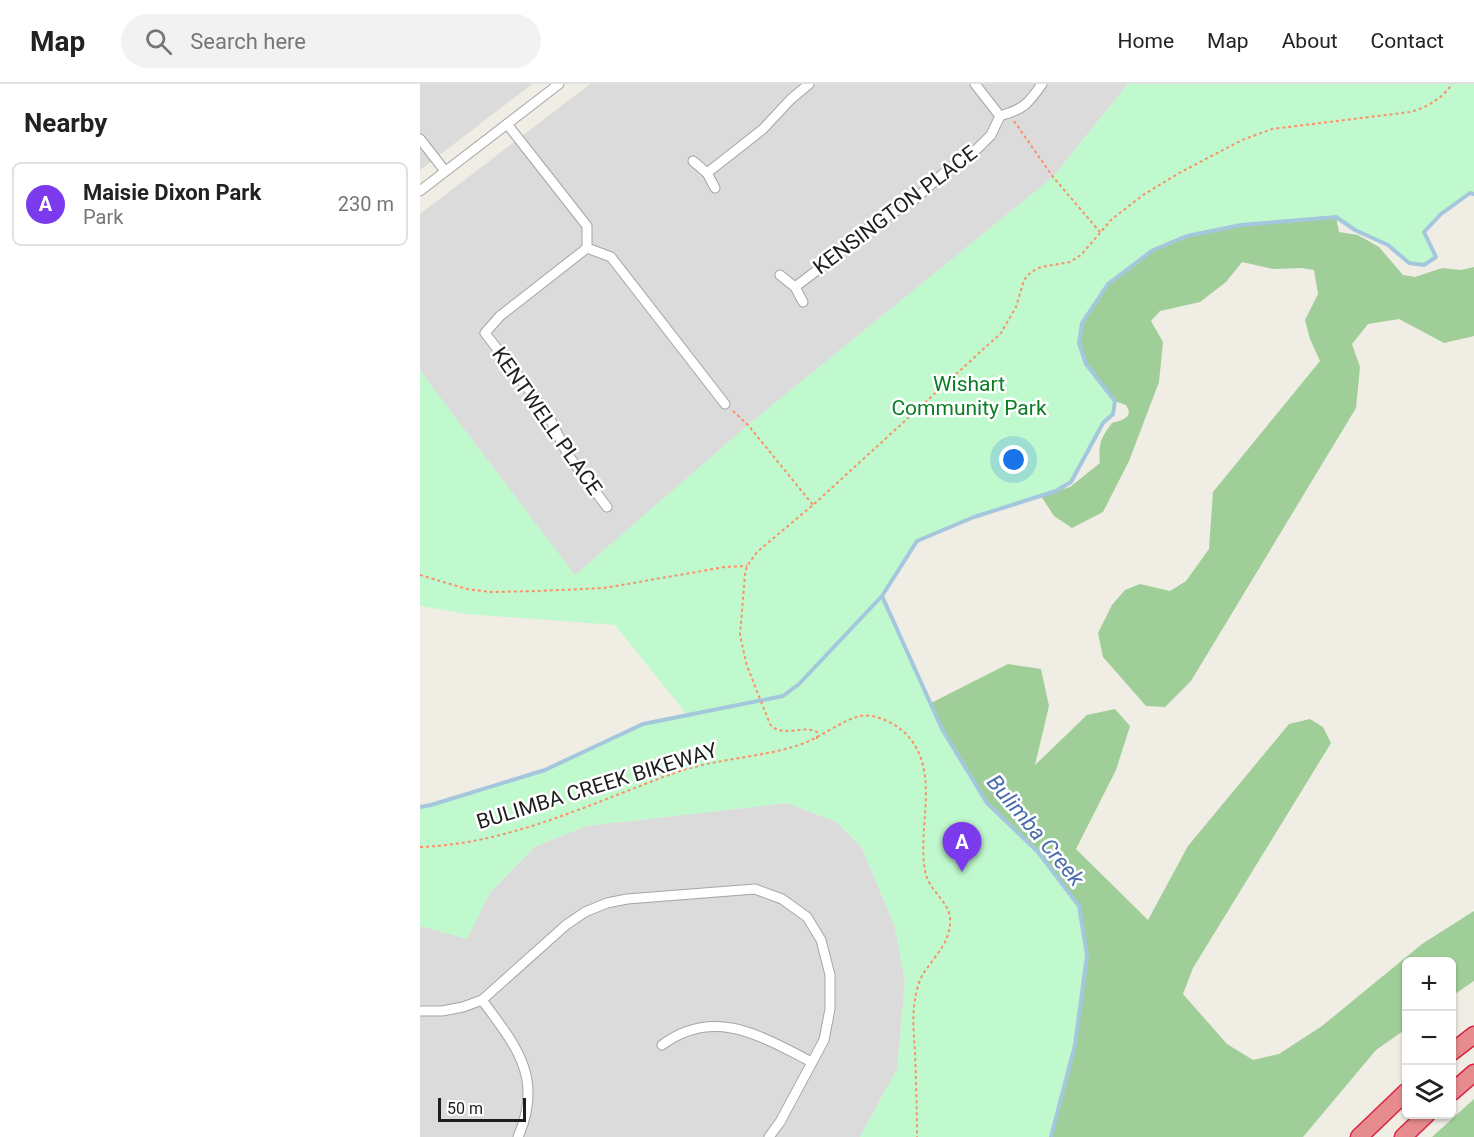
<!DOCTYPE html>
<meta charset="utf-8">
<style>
:root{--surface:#fff;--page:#f2f2f2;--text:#222;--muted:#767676;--line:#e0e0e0;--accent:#7c3aed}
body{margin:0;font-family:Roboto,sans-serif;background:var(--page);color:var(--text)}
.controls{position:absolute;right:18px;bottom:18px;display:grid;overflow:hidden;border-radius:9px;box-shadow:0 2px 4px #0004}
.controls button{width:54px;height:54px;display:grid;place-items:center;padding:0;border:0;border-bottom:2px solid var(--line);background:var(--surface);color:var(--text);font:30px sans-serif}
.scale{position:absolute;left:18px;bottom:15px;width:88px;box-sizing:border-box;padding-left:6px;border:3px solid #1e1e1e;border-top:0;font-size:16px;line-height:21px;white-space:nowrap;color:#1e1e1e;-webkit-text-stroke:4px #fff;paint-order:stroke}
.you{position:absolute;left:594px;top:376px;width:21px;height:21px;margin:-15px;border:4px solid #fff;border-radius:50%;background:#1a73e8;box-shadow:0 0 0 9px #1a73e833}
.badge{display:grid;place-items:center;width:39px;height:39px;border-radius:50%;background:var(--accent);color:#fff;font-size:20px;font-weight:700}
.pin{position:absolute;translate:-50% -50px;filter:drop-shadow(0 2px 3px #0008)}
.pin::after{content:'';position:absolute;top:32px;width:21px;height:18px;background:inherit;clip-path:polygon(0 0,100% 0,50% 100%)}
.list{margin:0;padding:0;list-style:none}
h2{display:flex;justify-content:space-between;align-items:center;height:78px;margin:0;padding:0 24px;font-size:26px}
h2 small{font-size:20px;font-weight:400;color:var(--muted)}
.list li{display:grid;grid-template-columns:39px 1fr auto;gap:18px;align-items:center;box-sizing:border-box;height:84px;margin:0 12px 12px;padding:0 12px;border:2px solid var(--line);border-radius:9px}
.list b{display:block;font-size:22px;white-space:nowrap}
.list p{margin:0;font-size:20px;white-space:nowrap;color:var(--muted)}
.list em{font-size:20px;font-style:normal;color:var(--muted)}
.icon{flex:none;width:33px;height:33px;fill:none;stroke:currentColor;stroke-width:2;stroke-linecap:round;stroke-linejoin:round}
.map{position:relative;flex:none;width:1054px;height:1053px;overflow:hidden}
header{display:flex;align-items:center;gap:36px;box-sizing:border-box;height:84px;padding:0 30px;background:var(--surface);border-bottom:2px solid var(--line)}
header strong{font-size:28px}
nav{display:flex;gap:33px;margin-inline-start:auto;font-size:21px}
.search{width:420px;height:54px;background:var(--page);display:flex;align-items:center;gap:15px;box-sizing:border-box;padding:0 21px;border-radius:33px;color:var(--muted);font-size:22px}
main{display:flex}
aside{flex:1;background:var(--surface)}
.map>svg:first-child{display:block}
.residential{fill:#dcdbdb}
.forest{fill:#a0ce98}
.park{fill:#c0f9ce}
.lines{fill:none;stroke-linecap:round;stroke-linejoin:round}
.stream{stroke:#a4c7dd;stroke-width:4}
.minor-casing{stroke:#a5a5a5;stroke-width:11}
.motorway-casing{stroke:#d92445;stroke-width:19}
.path{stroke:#f9906a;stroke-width:2;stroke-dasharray:3 3;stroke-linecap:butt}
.minor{stroke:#fff;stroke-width:9}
.motorway{stroke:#e68b8e;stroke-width:16}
.labels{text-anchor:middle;stroke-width:5;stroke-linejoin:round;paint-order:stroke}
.street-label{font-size:21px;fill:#1e1e1e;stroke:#fff}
.park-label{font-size:21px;fill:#0c7c27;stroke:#fff}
.water-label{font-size:22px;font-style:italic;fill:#4a6cad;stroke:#fff}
</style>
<header>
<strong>Map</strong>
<div class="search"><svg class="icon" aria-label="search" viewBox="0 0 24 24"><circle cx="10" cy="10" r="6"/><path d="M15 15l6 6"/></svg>Search here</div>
<nav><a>Home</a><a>Map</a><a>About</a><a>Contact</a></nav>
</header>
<main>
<aside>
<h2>Nearby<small></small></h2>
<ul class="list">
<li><span class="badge">A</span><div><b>Maisie Dixon Park</b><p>Park</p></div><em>230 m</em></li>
</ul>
</aside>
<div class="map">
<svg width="1054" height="1053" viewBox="0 0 1054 1053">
<rect width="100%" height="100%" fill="#efede4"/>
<!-- residential -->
<g class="residential">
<polygon points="0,0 112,0 0,86"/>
<polygon points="170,0 708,0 633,93 328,341 155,492 0,287 0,130"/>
<polygon points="367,719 417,738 442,764 475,843 485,898 477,985 440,1053 0,1053 0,842 47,854 70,809 114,763 166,742"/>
</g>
<!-- forest -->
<g class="forest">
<path d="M 916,133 L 919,148 L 938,151 L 959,163 L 983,191 L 995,193 L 1022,184 L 1041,186 L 1054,183 L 1054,252 L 1024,259 L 979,235 L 948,240 L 932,260 L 940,283 L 936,324 L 771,597 L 745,623 L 726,622 L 683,573 L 678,549 L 692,521 L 705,506 L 720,500 L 750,507 L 766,497 L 789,465 L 793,408 L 900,277 L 890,255 L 885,236 L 898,210 L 894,186 L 882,184 L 853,185 L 822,178 L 806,198 L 780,218 L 740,227 L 731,237 L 743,258 L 739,298 L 709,377 L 683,428 L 652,444 L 634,432 L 621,412 L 650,403 L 680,379 C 678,359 681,354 692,339 L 702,336 L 708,332 L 709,327 L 706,321 L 695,317 L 666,280 L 659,258 L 662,239 L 688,200 L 733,166 L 767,152 L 821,141 Z"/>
<polygon points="588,580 621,585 629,622 615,681 667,631 695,625 710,642 696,686 656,765 728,836 768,762 869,640 890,635 903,643 911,659 773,884 763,910 807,960 833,976 859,970 902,942 1002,860 1054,827 1054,897 1032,912 1032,878 986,878 986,945 956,966 883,1053 631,1053 655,961 667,871 659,822 618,768 567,719 522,645 511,619"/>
<polygon points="1054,1015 1054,1053 1012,1053"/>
</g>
<!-- park -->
<polygon class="park" points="708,0 1054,0 1054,110 1050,110 1021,130 1004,148 1016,173 1004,181 989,179 968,161 935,146 916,133 821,141 767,152 733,166 688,200 662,239 659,259 666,280 695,317 693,330 683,339 651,398 636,407 554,433 497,457 462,511 522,645 567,719 618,768 659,822 667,871 655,961 631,1053 440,1053 477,985 485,898 475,843 442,764 417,738 367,719 166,742 114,763 70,809 47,855 0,842 0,723 11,721 125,686 223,640 268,632 195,541 47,530 0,522 0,287 155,491 328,341 633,93"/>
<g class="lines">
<!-- stream -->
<g class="stream">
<polyline points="462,512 522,645 567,719 618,768 659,822 667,871 655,961 631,1053"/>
<polyline points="0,723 11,721 125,686 223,640 363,612 379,600 462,512 497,457 554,433 636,407 651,398 683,339 693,330 695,317 666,280 659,259 662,239 688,200 733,166 767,152 821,141 916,133 935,146 968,161 989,179 1004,181 1016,173 1004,148 1021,130 1050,109 1054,110"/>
</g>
<defs>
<g id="minor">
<polyline points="555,0 580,32"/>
<polyline points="87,40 167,142 167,164 80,232 65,249 116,315 131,337 148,371 187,423"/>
<polyline points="0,55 25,87"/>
<polyline points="273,77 287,89 295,104"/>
<polyline points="287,89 343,45 371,15 389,0"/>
<polyline points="0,107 139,0"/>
<polyline points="167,164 191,173 305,320"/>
<polyline points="360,191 375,203 383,218"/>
<path d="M 375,203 L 416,172 L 451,142 L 494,116 L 527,86 L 558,64 L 571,51 L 580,32 C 604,25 608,20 622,0"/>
<path d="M 62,916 C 96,962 124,994 98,1053"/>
<polyline points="0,927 22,927 43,923 62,916 146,841 165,828 187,819 207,815 335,805 362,815 387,833 401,856 410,891 410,925 404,956 360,1038 349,1053"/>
<path d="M 242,961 C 295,922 342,953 392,978"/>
</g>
<g id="motorway">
<polyline points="1032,968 1054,951"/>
<polyline points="1032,1008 1054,989"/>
<polyline points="939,1053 986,1008"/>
<polyline points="983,1053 1007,1030"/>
</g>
</defs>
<!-- minor casing -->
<use href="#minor" class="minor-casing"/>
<!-- motorway casing -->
<use href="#motorway" class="motorway-casing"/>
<!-- path -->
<g class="path">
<polyline points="594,37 633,93 680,148"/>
<polyline points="313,327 328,341 393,421"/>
<polyline points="0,491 47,505 70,508 118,507 184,504 305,483 327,482"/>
<path d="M 397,655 L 397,648 C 383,640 362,655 350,640 L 327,582 L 320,551 L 325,490 L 327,482 L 337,468 L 393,421 L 581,249 L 596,223 L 604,196 L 611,188 L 621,183 L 650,178 L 661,171 L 692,135 L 723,111 L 761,88 L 822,56 L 852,45 L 990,28 C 1006,24 1023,14 1032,0"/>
<path d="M 0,763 C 90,760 174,718 257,688 C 295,675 337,674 376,662 C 397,656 422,636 440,632 C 455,629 477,640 487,651 C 521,688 497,743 505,787 C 509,808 530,817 530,836 C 531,858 514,873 503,890 C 499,897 496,908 495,916 C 492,933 494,951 495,968 C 496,996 497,1025 497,1053"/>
</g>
<!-- minor -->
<use href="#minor" class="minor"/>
<!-- motorway -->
<use href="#motorway" class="motorway"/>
</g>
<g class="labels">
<!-- street labels -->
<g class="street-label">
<text transform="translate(475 126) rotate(-37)" y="7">KENSINGTON PLACE</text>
<text transform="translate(127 337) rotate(55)" y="7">KENTWELL PLACE</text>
<text transform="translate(177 702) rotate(-17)" y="7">BULIMBA CREEK BIKEWAY</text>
</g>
<!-- park labels -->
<g class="park-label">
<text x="549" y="307">Wishart<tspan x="549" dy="24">Community Park</tspan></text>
</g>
<!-- water labels -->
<g class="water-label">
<text transform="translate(616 746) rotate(50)" y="8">Bulimba Creek</text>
</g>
</g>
</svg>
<div class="controls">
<button>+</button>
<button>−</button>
<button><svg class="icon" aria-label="layers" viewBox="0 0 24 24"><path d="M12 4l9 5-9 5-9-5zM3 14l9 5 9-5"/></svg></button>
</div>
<div class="scale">50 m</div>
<div class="you"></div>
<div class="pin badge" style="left:542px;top:788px">A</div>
</div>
</main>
